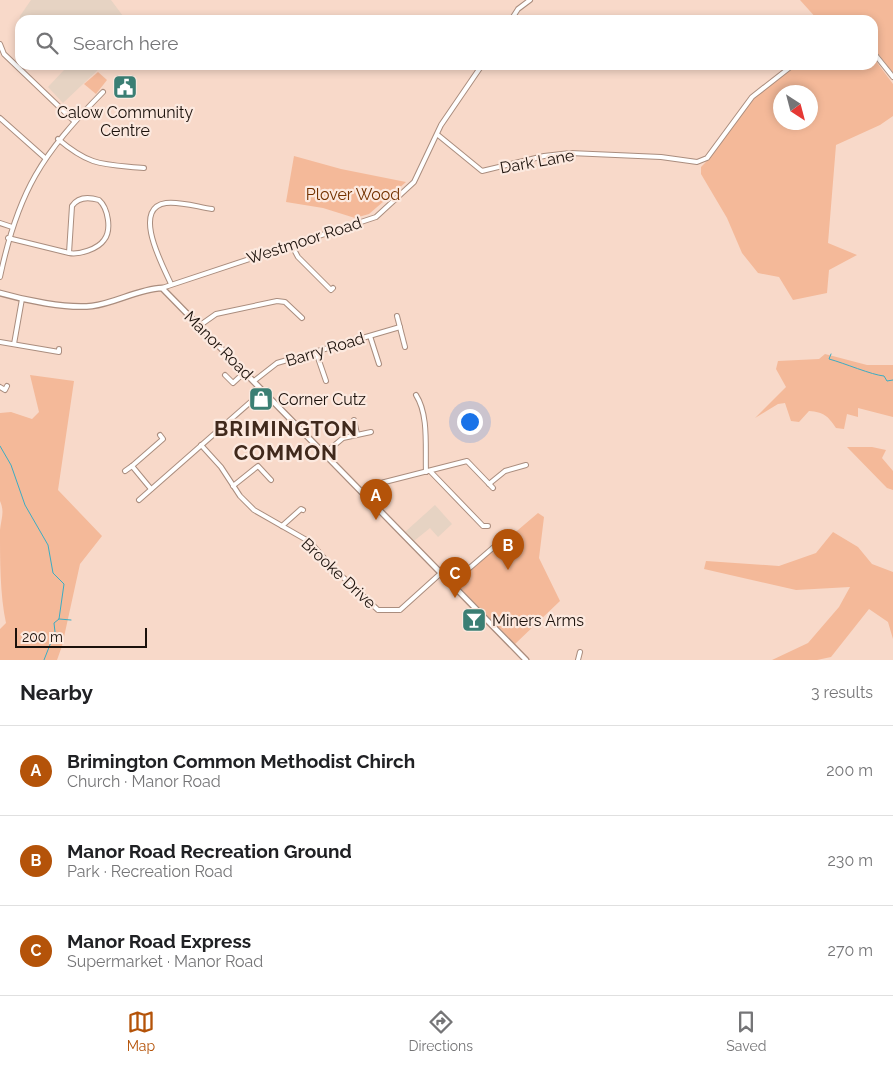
<!DOCTYPE html>
<meta charset="utf-8">
<style>
:root{--surface:#fff;--page:#f6f6f6;--text:#202124;--muted:#757577;--line:#e0e0e0;--accent:#b45309}
body{margin:0;font-family:Raleway,sans-serif;background:var(--page);color:var(--text)}
.compass{position:absolute;left:773px;top:85px;width:45px;height:45px;border-radius:50%;background:var(--surface);box-shadow:0 2px 8px #0003;rotate:144deg}
.scale{position:absolute;left:15px;bottom:12px;width:132px;box-sizing:border-box;padding-left:5px;border:2px solid #1b110b;border-top:0;font-size:14px;line-height:18px;white-space:nowrap;color:#1b110b;-webkit-text-stroke:4px #fce9df;paint-order:stroke}
.you{position:absolute;left:469px;top:421px;width:18px;height:18px;margin:-12px;border:4px solid #fff;border-radius:50%;background:#1a73e8;box-shadow:0 0 0 8px #1a73e833}
.badge{display:grid;place-items:center;width:32px;height:32px;border-radius:50%;background:var(--accent);color:#fff;font-size:16px;font-weight:700}
.pin{position:absolute;translate:-50% -41px;filter:drop-shadow(0 1px 2px #0008)}
.pin::after{content:'';position:absolute;top:26px;width:18px;height:15px;background:inherit;clip-path:polygon(0 0,100% 0,50% 100%)}
.list{margin:0;padding:0;list-style:none}
h2{display:flex;justify-content:space-between;align-items:center;height:65px;margin:0;padding:0 20px;font-size:21px}
h2 small{font-size:16px;font-weight:400;color:var(--muted)}
.list li{display:grid;grid-template-columns:32px 1fr auto;gap:15px;align-items:center;box-sizing:border-box;height:90px;padding:0 20px;border-top:1px solid var(--line)}
.list b{display:block;font-size:19px;white-space:nowrap}
.list p{margin:0;font-size:16px;white-space:nowrap;color:var(--muted)}
.list em{font-size:16px;font-style:normal;color:var(--muted)}
.icon{flex:none;width:28px;height:28px;fill:none;stroke:currentColor;stroke-width:2;stroke-linecap:round;stroke-linejoin:round}
.map{position:relative;flex:none;width:893px;height:660px;overflow:hidden}
.search{position:absolute;background:var(--surface);box-shadow:0 2px 8px #0003;left:15px;right:15px;top:15px;height:55px;display:flex;align-items:center;gap:12px;box-sizing:border-box;padding:0 18px;border-radius:15px;color:var(--muted);font-size:19px}
.sheet{height:335px;background:var(--surface)}
nav{display:flex;justify-content:space-around;align-items:center;box-sizing:border-box;height:70px;border-top:1px solid var(--line);background:var(--surface);font-size:14px;color:var(--muted)}
nav a{display:grid;justify-items:center;gap:2px}
nav .on{color:var(--accent)}
.map>svg:first-child{display:block}
.education{fill:#e6d3c3}
.green{fill:#f4b999;fill-rule:evenodd}
.lines{fill:none;stroke-linecap:round;stroke-linejoin:round}
.stream{stroke:#3cacc3;stroke-width:1}
.minor-casing{stroke:#aa8d7e;stroke-width:6}
.tertiary-casing{stroke:#aa8d7e;stroke-width:7}
.minor{stroke:#fff;stroke-width:4}
.tertiary{stroke:#fff;stroke-width:4.5}
.labels{text-anchor:middle;stroke-width:4.5;stroke-linejoin:round;paint-order:stroke}
.poi-label{font-size:16px;fill:#1b110b;stroke:#fce9df;text-anchor:start}
.street-label{font-size:16px;fill:#1b110b;stroke:#fce9df}
.park-label{font-size:16px;fill:#733200;stroke:#fce9df}
.district-label{font-size:21px;font-weight:bold;letter-spacing:1px;fill:#40291c;stroke:#fce9df}
</style>
<div class="map">
<svg width="893" height="660" viewBox="0 0 893 660">
<rect width="100%" height="100%" fill="#f8d9c9"/>
<!-- education -->
<g class="education">
<polygon points="31,0 111,0 126,20 20,20 20,23 19,22 20,16"/>
<polygon points="59,65 103,65 63,103 48,87 64,70"/>
<polygon points="435,505 452,524 438,537 430,528 414,541 405,532"/>
</g>
<!-- green -->
<g class="green">
<polygon points="800,0 893,0 893,73 873,47 873,20 818,20"/>
<path d="M 873,57 L 893,84 L 893,116 L 880,125 L 836,145 L 828,243 L 857,255 L 829,270 L 827,293 L 793,300 L 779,277 L 758,273 L 742,253 L 727,218 L 701,174 L 701,167 C 722,148 732,119 753,99 C 766,87 784,73 800,65 L 873,65 ZM 780,92 L 810,92 L 810,122 L 780,122 Z"/>
<polygon points="98,72 107,80 96,94 84,84"/>
<polygon points="294,156 341,169 406,182 369,214 355,218 323,208 286,202"/>
<path d="M 825,354 L 867,365 L 893,365 L 893,417 L 858,408 L 858,417 L 847,414 L 844,429 L 836,428 C 828,416 824,412 809,411 L 799,422 L 791,421 L 785,403 L 778,404 L 755,418 L 786,387 L 776,369 L 778,361 L 819,359 Z"/>
<path d="M 30,375 L 74,381 L 58,490 L 102,536 L 80,564 L 62,646 L 57,660 L 0,660 L 0,629 L 6,623 C 0,595 0,560 0,530 C 1,519 5,512 0,501 L 0,413 L 11,412 L 32,419 L 39,412 Z"/>
<polygon points="847,447 872,447 886,450 882,458 893,471 893,490 887,488"/>
<polygon points="538,513 544,517 539,558 560,601 515,644 457,585 457,582"/>
<polygon points="833,532 858,547 872,564 893,572 893,639 888,622 869,609 831,657 817,660 772,660 808,643 839,607 850,587 796,590 704,569 706,561 779,566 816,553"/>
</g>
<g class="lines">
<!-- stream -->
<g class="stream">
<path d="M 831,354 L 829,359 C 844,363 872,375 884,376 L 887,381 L 893,380"/>
<polyline points="0,446 11,465 25,505 48,545 53,573 64,584 59,619 54,623 55,632 44,660"/>
<polyline points="59,619 71,620"/>
</g>
<defs>
<g id="minor">
<polyline points="511,20 518,9 530,0"/>
<polyline points="0,44 4,54 74,121"/>
<polyline points="873,52 893,77"/>
<polyline points="0,118 45,158"/>
<polyline points="438,135 482,171 544,156 570,153 661,157 697,162 707,158 752,97 793,65"/>
<path d="M 58,139 C 91,167 103,164 144,168"/>
<polyline points="0,223 12,227"/>
<path d="M 8,238 L 69,253 C 79,255 98,249 104,240 C 112,230 108,208 99,200 C 89,197 78,197 72,206 L 69,253"/>
<polyline points="291,244 298,257 331,290 333,288"/>
<path d="M 0,277 C 18,191 42,154 103,92"/>
<path d="M 171,284 C 163,266 131,208 166,203 C 179,201 198,207 212,209"/>
<polyline points="162,288 376,217 414,182 441,125 482,65"/>
<polyline points="397,316 405,347"/>
<polyline points="199,326 216,314 277,301 285,302 302,318"/>
<polyline points="370,336 379,364"/>
<polyline points="0,342 59,352 59,349"/>
<polyline points="14,344 22,299"/>
<polyline points="316,352 326,381"/>
<polyline points="225,375 233,383 245,372"/>
<polyline points="254,381 277,363 400,327"/>
<polyline points="0,387 5,390 7,386"/>
<path d="M 416,395 C 429,415 425,448 426,472"/>
<polyline points="354,420 357,434"/>
<polyline points="201,445 221,467 240,496 254,510 310,542 331,566 378,610 400,610 441,573"/>
<polyline points="324,454 343,438 371,432"/>
<polyline points="125,471 132,466"/>
<polyline points="430,471 483,526 488,526"/>
<polyline points="489,484 505,471 526,465"/>
<polyline points="233,486 258,466 271,480"/>
<polyline points="151,489 132,466 163,439 160,435"/>
<polyline points="362,491 369,486 467,461 493,488"/>
<polyline points="139,500 263,391"/>
<polyline points="282,526 301,509 303,510"/>
<polyline points="451,584 502,540"/>
<polyline points="578,660 580,652"/>
</g>
<path id="tertiary" d="M 0,293 C 24,300 67,309 92,306 C 116,303 138,289 162,288 L 526,660"/>
</defs>
<!-- minor casing -->
<use href="#minor" class="minor-casing"/>
<!-- tertiary casing -->
<use href="#tertiary" class="tertiary-casing"/>
<!-- minor -->
<use href="#minor" class="minor"/>
<!-- tertiary -->
<use href="#tertiary" class="tertiary"/>
</g>
<!-- icons -->
<defs>
<symbol id="civic-square" viewBox="-11 -11 22 22"><rect x="-9" y="-9" width="18" height="18" rx="4" fill="#3b7f74" stroke="#fce9df"/><path d="M-.6-6.5H3V-4.5H.6V-3L4-1V1h2V6H-6V1h2V-1L-.6-3ZM-1.2 2.5V6h2.4V2.5Z" fill="#fff"/></symbol>
<symbol id="shop-square" viewBox="-11 -11 22 22"><rect x="-9" y="-9" width="18" height="18" rx="4" fill="#3b7f74" stroke="#fce9df"/><path d="M-5-2.5h2.3a2.7 3.5 0 0 1 5.4 0H5L5.5 6h-11ZM-1.5-2.5h3a1.5 2.3 0 0 0-3 0Z" fill="#fff"/></symbol>
<symbol id="bar-square" viewBox="-11 -11 22 22"><rect x="-9" y="-9" width="18" height="18" rx="4" fill="#3b7f74" stroke="#fce9df"/><path d="M-6-5H6L.8 .8V4.5H3.5V6h-7V4.5H-.8V.8Z" fill="#fff"/></symbol>
</defs>
<g fill-rule="evenodd">
<use href="#civic-square" x="111" y="73" width="28" height="28"/>
<use href="#shop-square" x="247" y="385" width="28" height="28"/>
<use href="#bar-square" x="460" y="606" width="28" height="28"/>
</g>
<g class="labels">
<!-- poi labels -->
<g class="poi-label">
<text x="125" y="118" text-anchor="middle">Calow Community<tspan x="125" dy="18">Centre</tspan></text>
<text x="278" y="405">Corner Cutz</text>
<text x="492" y="626">Miners Arms</text>
</g>
<!-- street labels -->
<g class="street-label">
<text transform="translate(537 161) rotate(-10)" y="6">Dark Lane</text>
<text transform="translate(304 240) rotate(-18)" y="6">Westmoor Road</text>
<text transform="translate(219 345) rotate(45)" y="6">Manor Road</text>
<text transform="translate(325 349) rotate(-17)" y="6">Barry Road</text>
<text transform="translate(339 573) rotate(43)" y="6">Brooke Drive</text>
</g>
<!-- park labels -->
<g class="park-label">
<text x="353" y="200">Plover Wood</text>
</g>
<!-- district labels -->
<g class="district-label">
<text x="286" y="436">BRIMINGTON<tspan x="286" dy="24">COMMON</tspan></text>
</g>
</g>
</svg>
<svg class="compass" viewBox="-18 -18 36 36"><path d="M0-13l5 13h-10z" fill="#e53935"/><path d="M0 13l5-13h-10z" fill="#757577"/></svg>
<div class="scale">200 m</div>
<div class="you"></div>
<div class="pin badge" style="left:376px;top:520px">A</div>
<div class="pin badge" style="left:508px;top:570px">B</div>
<div class="pin badge" style="left:455px;top:598px">C</div>
<div class="search"><svg class="icon" aria-label="search" viewBox="0 0 24 24"><circle cx="10" cy="10" r="6"/><path d="M15 15l6 6"/></svg>Search here</div>
</div>
<section class="sheet">
<h2>Nearby<small>3 results</small></h2>
<ul class="list">
<li><span class="badge">A</span><div><b>Brimington Common Methodist Chirch</b><p>Church · Manor Road</p></div><em>200 m</em></li>
<li><span class="badge">B</span><div><b>Manor Road Recreation Ground</b><p>Park · Recreation Road</p></div><em>230 m</em></li>
<li><span class="badge">C</span><div><b>Manor Road Express</b><p>Supermarket · Manor Road</p></div><em>270 m</em></li>
</ul>
</section>
<nav>
<a class="on"><svg class="icon" aria-label="map" viewBox="0 0 24 24"><path d="M3 6l6-2 6 2 6-2v14l-6 2-6-2-6 2zM9 4v14M15 6v14"/></svg>Map</a>
<a><svg class="icon" aria-label="directions" viewBox="0 0 24 24"><path d="M12 3l9 9-9 9-9-9zM9 14v-3h6M13 9l2 2-2 2"/></svg>Directions</a>
<a><svg class="icon" aria-label="saved" viewBox="0 0 24 24"><path d="M7 4h10v16l-5-4-5 4z"/></svg>Saved</a>
</nav>
